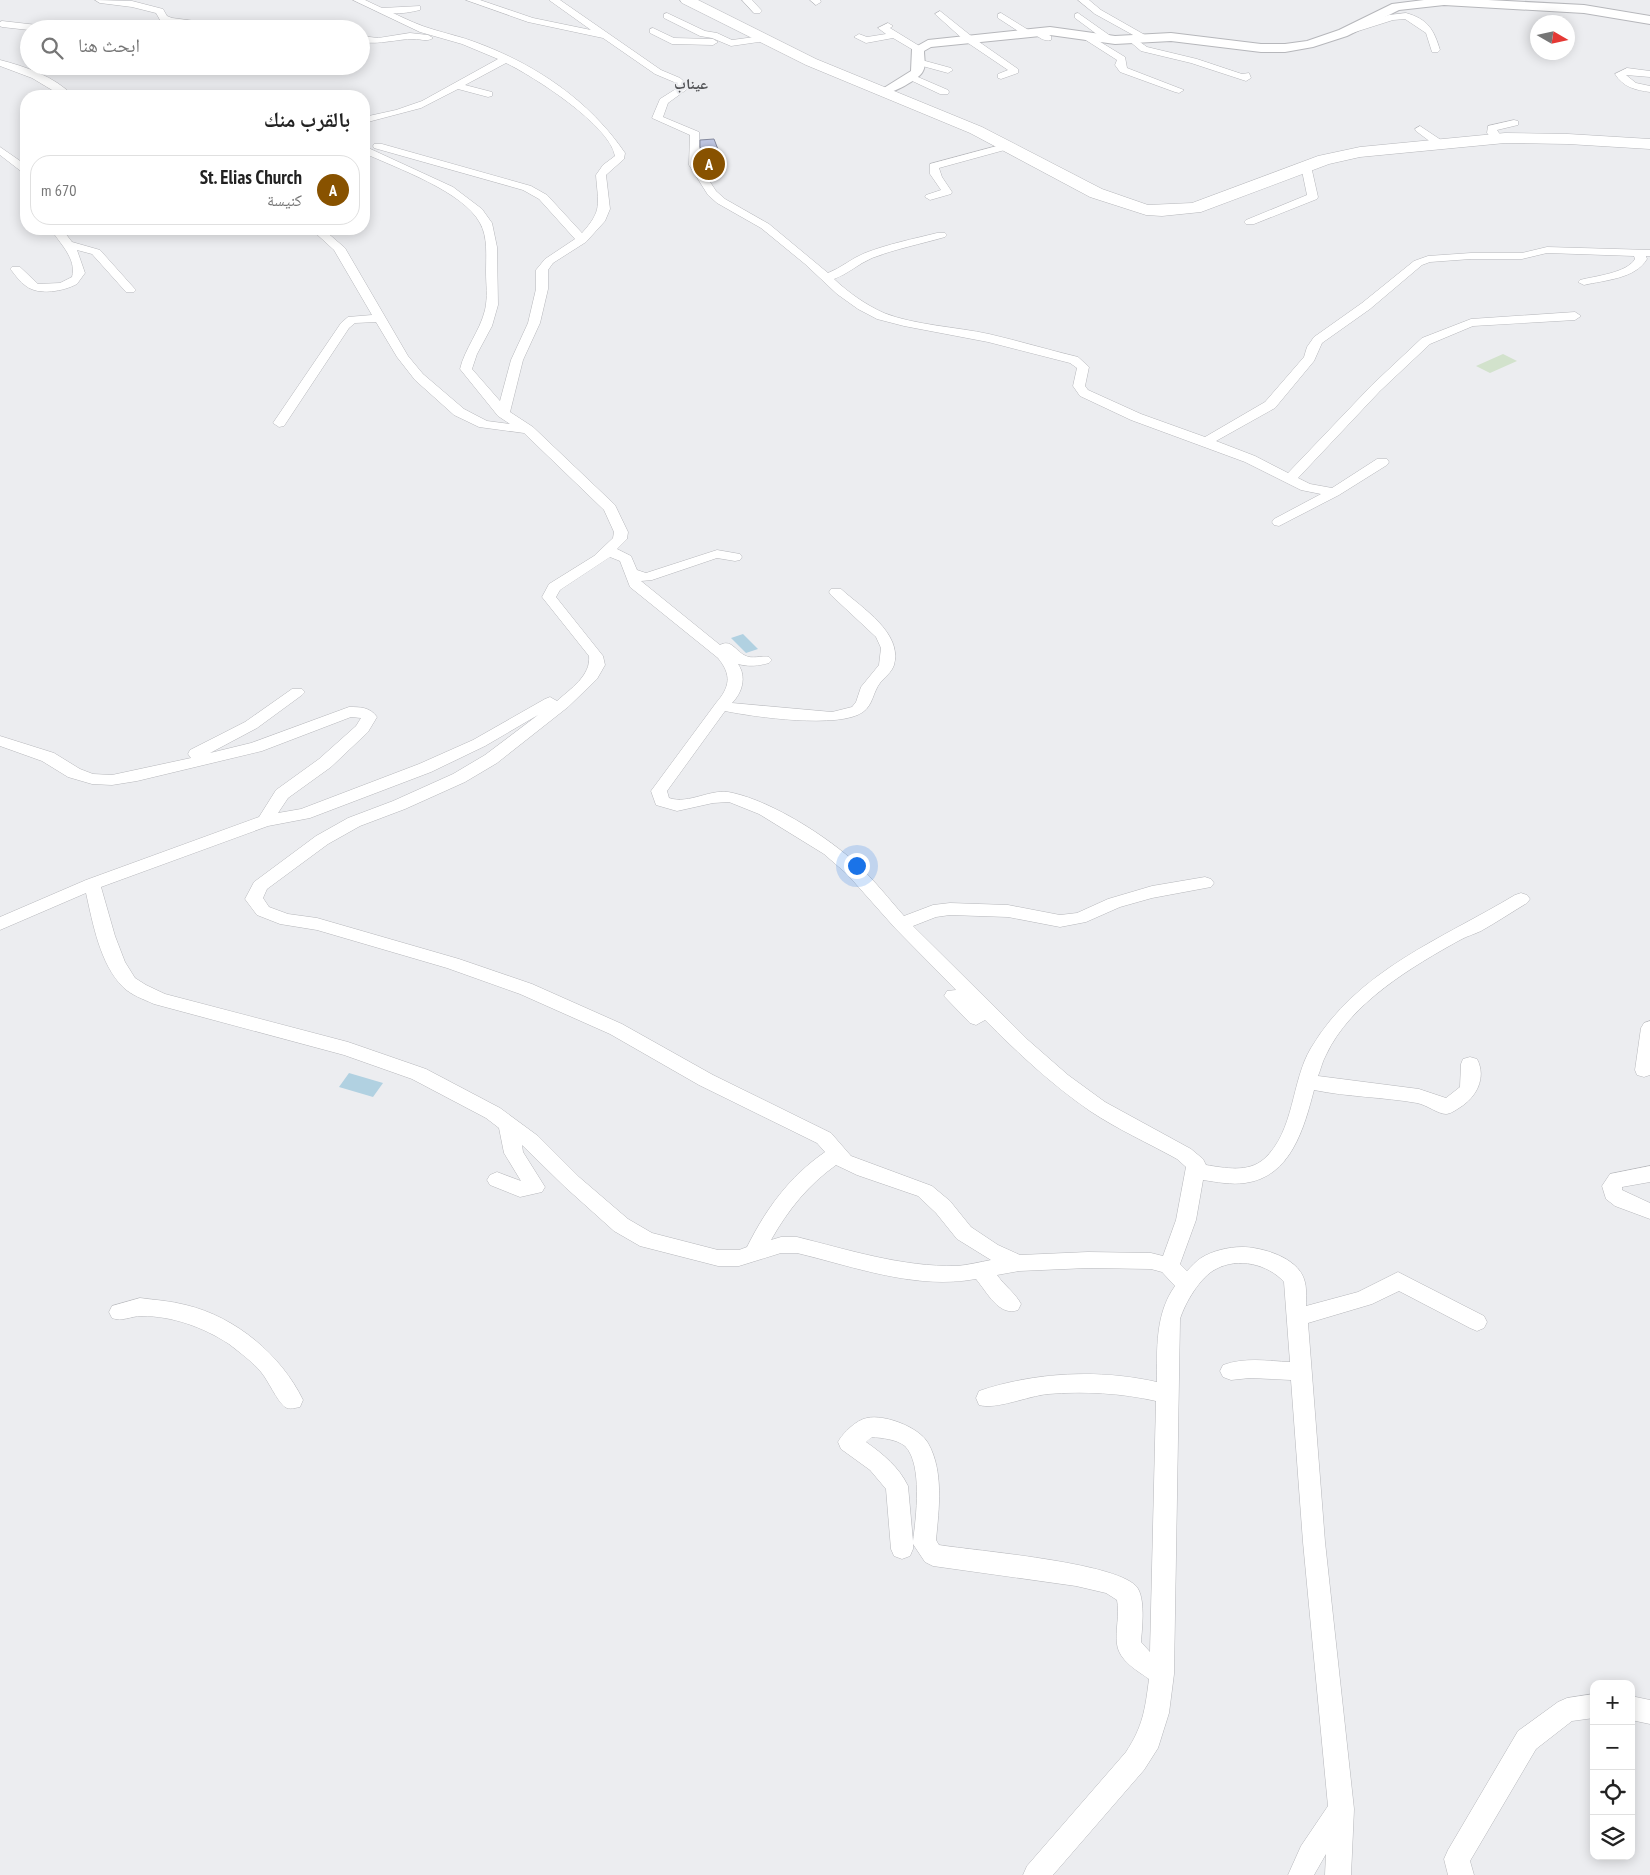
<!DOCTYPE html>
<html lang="ar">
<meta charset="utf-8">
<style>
:root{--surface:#fff;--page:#f6f6f6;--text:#222;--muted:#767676;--line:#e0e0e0;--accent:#885200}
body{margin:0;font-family:"PT Sans Narrow","Noto Naskh Arabic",sans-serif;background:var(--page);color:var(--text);direction:rtl}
.controls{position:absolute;right:15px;bottom:15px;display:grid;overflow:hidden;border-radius:10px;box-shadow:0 2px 12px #0003}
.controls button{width:45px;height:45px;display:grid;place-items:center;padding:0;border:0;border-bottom:1px solid var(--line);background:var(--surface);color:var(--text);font:25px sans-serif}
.compass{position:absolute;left:1530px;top:15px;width:45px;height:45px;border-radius:50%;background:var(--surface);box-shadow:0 2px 12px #0003;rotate:99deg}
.you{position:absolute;left:856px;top:865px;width:18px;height:18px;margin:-12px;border:4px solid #fff;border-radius:50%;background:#1a73e8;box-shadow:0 0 0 8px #1a73e833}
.badge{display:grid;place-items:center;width:32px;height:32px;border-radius:50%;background:var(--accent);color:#fff;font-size:16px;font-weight:700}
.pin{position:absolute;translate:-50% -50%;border:2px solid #fff;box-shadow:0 1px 5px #0006}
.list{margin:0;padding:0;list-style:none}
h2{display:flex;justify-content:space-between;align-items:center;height:65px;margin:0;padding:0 20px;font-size:21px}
h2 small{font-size:16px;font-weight:400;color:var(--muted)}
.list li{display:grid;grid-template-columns:32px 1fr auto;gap:15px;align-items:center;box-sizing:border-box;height:70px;margin:0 10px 10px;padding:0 10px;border:1px solid var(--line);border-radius:20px}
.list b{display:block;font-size:19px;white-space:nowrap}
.list p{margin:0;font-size:16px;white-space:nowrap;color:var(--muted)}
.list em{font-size:16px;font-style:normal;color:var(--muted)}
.icon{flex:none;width:28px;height:28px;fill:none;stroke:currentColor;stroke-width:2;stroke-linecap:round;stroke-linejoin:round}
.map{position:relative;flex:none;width:1650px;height:1875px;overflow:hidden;direction:ltr}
.search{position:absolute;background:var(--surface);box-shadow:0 2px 12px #0003;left:20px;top:20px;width:350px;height:55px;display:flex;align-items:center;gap:12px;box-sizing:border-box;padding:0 18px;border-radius:28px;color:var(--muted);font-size:19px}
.panel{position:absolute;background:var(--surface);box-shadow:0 2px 12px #0003;left:20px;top:90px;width:350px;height:145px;border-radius:20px;direction:rtl}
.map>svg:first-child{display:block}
.green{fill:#d2e2cc}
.water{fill:#b1d1e1}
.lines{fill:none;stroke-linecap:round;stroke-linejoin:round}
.minor-casing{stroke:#b6b7bb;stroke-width:1}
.tertiary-casing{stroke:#b6b7bb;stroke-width:2}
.primary-casing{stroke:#b6b7bb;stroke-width:1}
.minor{fill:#fff;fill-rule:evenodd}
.tertiary{fill:#fff;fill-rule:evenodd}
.primary{fill:#fff;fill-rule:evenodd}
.wall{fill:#a3a9c1}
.building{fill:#bdc4e0;stroke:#84899d}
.labels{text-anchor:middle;stroke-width:4;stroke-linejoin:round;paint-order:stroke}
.far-quarter-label{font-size:15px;font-weight:bold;fill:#535457;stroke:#ecedf0}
</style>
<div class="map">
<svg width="1650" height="1875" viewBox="0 0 1650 1875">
<rect width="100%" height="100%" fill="#ecedf0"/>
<!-- green -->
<polygon class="green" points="1503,354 1517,361 1490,373 1476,366"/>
<!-- water -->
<g class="water">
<polygon points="743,634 758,649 746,653 731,638"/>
<polygon points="349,1073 383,1083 373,1097 339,1087"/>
</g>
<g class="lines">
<defs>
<g id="minor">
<path d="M 95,0 L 132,1 L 163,9 L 167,16 L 172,18 L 234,26 L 239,29 C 213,29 183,30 160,20 L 156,13 L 132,7 L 100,3 Z"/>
<path d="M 353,0 L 365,0 L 382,8 L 420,6 L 420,10 C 411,12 402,14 393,13 C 406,19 420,26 435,30 C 448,34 462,37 475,42 C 535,64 589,100 625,153 L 624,159 L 606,175 L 610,209 L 605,221 L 586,242 L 553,263 L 548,270 L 548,289 L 540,323 L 523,360 L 510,412 L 533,427 L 615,505 L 628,532 L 627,539 L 617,549 L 631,556 L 637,570 L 646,573 L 717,550 L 740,554 L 742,557 L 740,560 L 735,561 L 717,558 L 652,580 L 641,581 L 720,645 C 731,639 735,650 744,655 C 752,660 761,655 769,657 L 772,660 L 769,663 C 758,666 749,667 738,664 C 747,677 742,693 732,703 L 832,712 L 852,707 L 856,702 L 861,687 L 879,665 L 881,648 L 876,637 L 831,595 L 829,592 L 831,589 L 841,589 C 862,608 903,633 894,665 C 892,672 884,678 880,683 C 873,692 873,705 863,712 C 840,729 754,717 725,711 L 667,791 L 669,798 C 690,805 711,787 733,793 C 773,802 828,837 858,865 C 874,880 889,899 904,916 L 933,905 L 950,903 L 1008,905 L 1060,915 L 1077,913 L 1108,899 L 1152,886 L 1205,877 L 1211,879 L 1214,883 L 1211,887 L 1152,898 L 1120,907 L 1086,922 L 1060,927 L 1008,917 L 950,915 L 936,917 L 913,926 L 1028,1040 L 1068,1075 L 1105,1102 L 1191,1149 L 1203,1159 L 1206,1165 C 1225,1168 1248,1173 1264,1159 C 1295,1131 1291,1081 1311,1048 C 1357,970 1442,939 1515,895 L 1521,893 L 1527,895 L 1530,899 L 1527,903 C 1512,912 1497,922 1481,931 C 1475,934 1467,936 1460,940 C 1413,966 1350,1003 1326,1055 C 1322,1062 1321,1069 1318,1076 L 1419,1089 L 1446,1098 L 1460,1087 L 1461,1064 L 1463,1059 L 1470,1057 L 1477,1059 C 1487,1078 1476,1098 1459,1108 C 1456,1110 1450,1114 1446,1114 C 1438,1114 1427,1105 1417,1103 C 1383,1097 1348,1097 1314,1090 C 1304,1128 1291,1177 1245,1183 C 1231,1185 1217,1182 1203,1180 L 1196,1220 L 1180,1264 L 1187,1271 C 1191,1267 1196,1261 1201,1258 C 1212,1251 1228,1247 1242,1247 C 1261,1247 1297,1257 1304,1279 C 1307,1287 1306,1297 1306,1306 L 1358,1292 L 1398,1272 L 1484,1316 L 1487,1322 L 1484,1328 L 1477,1331 L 1470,1328 L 1399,1291 L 1372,1304 L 1308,1323 L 1325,1542 L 1354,1809 L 1351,1875 L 1325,1875 L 1326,1854 L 1314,1875 L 1288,1875 L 1301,1846 L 1328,1806 L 1303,1542 L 1291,1380 L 1250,1378 L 1231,1380 L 1223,1377 L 1220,1371 L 1223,1365 C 1245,1357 1268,1361 1290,1362 L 1284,1282 C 1268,1264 1238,1257 1216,1269 C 1200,1277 1185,1303 1180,1319 L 1174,1674 L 1169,1713 L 1158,1748 L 1144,1770 L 1053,1875 L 1023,1875 L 1027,1866 L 1126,1752 C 1143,1726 1145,1710 1149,1679 C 1138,1671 1119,1661 1117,1644 C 1115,1630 1120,1615 1117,1600 L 1106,1593 L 1076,1586 L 933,1566 L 925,1562 L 913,1544 L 913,1549 L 910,1556 L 902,1559 L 894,1556 L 891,1549 L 886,1489 L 870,1470 L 841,1449 L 838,1442 C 843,1433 856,1420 867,1418 C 884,1414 919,1427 928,1443 C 944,1471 939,1509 936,1540 L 939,1545 C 977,1551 1113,1562 1136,1586 C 1146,1597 1142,1628 1141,1642 L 1150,1652 L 1156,1401 C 1121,1393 1084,1391 1048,1394 C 1028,1396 996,1410 979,1405 L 976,1398 L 979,1391 C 1035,1372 1099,1369 1157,1382 C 1157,1349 1155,1314 1175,1286 L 1162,1272 L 1151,1269 L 1088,1268 L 1019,1271 L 997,1275 C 1004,1285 1016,1294 1021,1304 L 1018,1310 C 999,1317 987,1292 976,1279 C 916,1290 855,1267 797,1253 L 781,1253 L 739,1266 L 718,1266 L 640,1246 L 614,1231 L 565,1187 L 522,1145 L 523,1152 L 545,1187 L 542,1192 L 520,1197 L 490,1185 L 487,1180 L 490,1175 L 497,1172 L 521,1181 L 504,1153 L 499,1128 L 486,1118 L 412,1079 L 344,1055 L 154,1004 C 143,999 131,995 123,987 C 100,964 93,924 86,893 L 0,930 L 0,917 L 86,880 L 259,817 L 276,790 L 319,759 L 356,726 L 361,718 L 351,717 L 262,751 L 137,781 L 112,785 L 92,784 L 68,777 L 42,761 L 0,746 L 0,736 L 54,753 L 80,769 L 93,774 L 112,775 L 191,758 L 188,754 L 190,750 L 245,722 L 292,689 L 302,689 L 305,692 L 302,695 L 257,728 L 210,753 L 251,743 L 349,707 C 360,707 370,707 377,717 L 368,732 L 331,767 L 288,798 L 278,813 L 301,809 L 419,764 L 473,740 L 545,699 L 550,697 L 557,701 C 570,689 591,676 589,656 L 542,597 L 549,584 L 594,556 L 613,538 L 614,532 L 604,510 L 524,433 L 479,427 L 454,415 L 415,380 L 397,357 L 376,322 L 355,323 L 349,328 L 284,426 L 279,427 L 273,423 L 341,323 L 348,317 L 372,315 L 334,250 L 311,229 L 323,229 L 345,248 L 408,356 L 423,374 L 464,409 L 487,421 L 510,424 L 498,416 L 460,369 C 465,348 480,331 485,310 C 488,297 486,284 486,272 C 486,256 488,237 480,223 C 463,191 396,168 364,153 L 364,146 L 453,187 L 482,209 L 492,223 L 497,247 L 498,305 L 492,326 L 477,354 L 472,369 L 500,401 L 511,360 L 528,323 L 536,289 L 536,270 L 545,259 L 575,239 L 539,199 L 523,190 L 374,148 L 373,146 L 374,144 L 382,144 L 531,186 L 547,195 L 582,233 C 603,210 598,204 596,175 L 603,165 L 615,156 C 610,125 533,76 506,63 L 465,85 L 492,92 L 492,96 L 488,97 L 458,89 L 421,108 L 364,123 L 364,117 L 396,110 L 422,101 L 498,59 L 462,44 L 420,32 ZM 610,557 L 620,561 L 630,587 L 718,658 C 732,675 730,687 716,703 L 651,791 L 656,805 L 677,811 L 713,803 L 729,802 L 759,814 L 824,854 L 847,874 L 895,928 L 956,990 L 947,991 L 944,996 L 970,1023 L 976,1025 L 985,1020 C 1018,1053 1051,1084 1090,1111 C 1117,1129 1148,1143 1177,1159 L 1186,1167 L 1176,1220 L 1163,1256 L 1151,1253 L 1088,1252 L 1020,1255 L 998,1245 L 971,1227 L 950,1201 L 932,1186 L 851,1156 L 831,1133 L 713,1075 L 622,1024 L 532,984 L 459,959 L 317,918 L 288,914 L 269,907 L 263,898 L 267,889 L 328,844 L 360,826 L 405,809 L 465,782 L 497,763 L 568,707 L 597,679 L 605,665 L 603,656 L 556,597 L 560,590 ZM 538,715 L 485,755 L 453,774 L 393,801 L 348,818 L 316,836 L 254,882 L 245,899 L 257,915 L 280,924 L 317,930 L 447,968 L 520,994 L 610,1034 L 699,1085 L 817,1143 L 825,1152 C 789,1177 766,1209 747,1247 L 739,1250 L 718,1250 L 652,1233 L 628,1219 L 579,1177 L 538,1136 L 500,1108 L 426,1069 L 348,1042 L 165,994 L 146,985 L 135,978 L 125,962 L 115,936 L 101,887 L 268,826 L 310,818 L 431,772 L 485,746 ZM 836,1165 L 857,1175 L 918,1196 L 936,1213 L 957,1239 L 991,1260 C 980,1262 968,1265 957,1266 C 902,1267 849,1250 797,1237 L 781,1237 L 771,1240 C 788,1210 808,1185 836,1165 ZM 872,1437 C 882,1438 896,1439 905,1446 C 923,1464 916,1518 913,1541 L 908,1486 C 899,1467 883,1454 866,1442 Z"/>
<path d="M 466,0 L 480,0 L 533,18 L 591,30 L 549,0 L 560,0 L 661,70 L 680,78 L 690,87 L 668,103 L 663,117 L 699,132 L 699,165 L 716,191 L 725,199 L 769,224 L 828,273 C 841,268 852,258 865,253 C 888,244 913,239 937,233 L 945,233 L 947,235 L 945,237 C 921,244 895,249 872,258 C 858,264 848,274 834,279 C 849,293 866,305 884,313 C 914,325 957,327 989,334 C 1019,341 1049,350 1078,357 L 1089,367 L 1085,386 L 1088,390 L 1141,414 L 1205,437 L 1265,402 L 1304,357 L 1307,347 L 1314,337 L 1362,303 L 1414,261 L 1428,256 L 1471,253 L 1522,253 L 1547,247 L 1650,250 L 1650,256 L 1646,256 L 1647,259 C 1635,279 1605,280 1584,285 L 1578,282 L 1580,280 C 1595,276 1627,273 1635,259 L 1634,256 L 1547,253 L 1522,259 L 1471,259 L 1430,262 L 1422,265 L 1370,309 L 1322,343 L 1314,361 L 1275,408 L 1216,441 L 1255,456 L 1288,473 L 1372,385 L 1422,338 L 1471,319 L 1575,312 L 1581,316 L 1575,320 L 1473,326 L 1430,344 L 1380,391 L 1298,478 L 1310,484 L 1332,488 L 1377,459 L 1387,459 L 1389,462 L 1387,465 L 1339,495 L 1279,526 L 1274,525 L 1272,522 L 1274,519 L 1321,494 L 1301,490 L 1245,462 L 1131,420 L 1080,396 L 1073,386 L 1077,368 L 1070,363 L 988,342 L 904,326 L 877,319 L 858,309 L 837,294 L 805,264 L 761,228 L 717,203 L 708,195 L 689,165 L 690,135 L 652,118 L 660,99 L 679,87 L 674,82 L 655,74 L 603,38 L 528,22 Z"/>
<polygon points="742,0 752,0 762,11 760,13 754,13"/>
<polygon points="810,0 820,0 821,2 816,5"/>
<polygon points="1078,0 1089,0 1101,10 1152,39 1150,41 1144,41 1095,14"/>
<polygon points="940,11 975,39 1018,69 1018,73 1001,79 998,78 998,74 1008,70 965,41 935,14"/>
<polygon points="667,13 705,31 717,33 732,40 762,36 767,39 765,41 731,46 712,38 700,36 664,18 664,14"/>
<polygon points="1001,13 1030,31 1030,35 1024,35 998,18 998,14"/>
<polygon points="1078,13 1112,37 1112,41 1106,41 1075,18 1075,14"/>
<path d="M 1406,13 C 1428,19 1434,30 1440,50 L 1438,52 L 1432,52 L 1426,33 L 1405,19 L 1393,20 L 1352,33 L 1347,30 L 1389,15 Z"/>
<polygon points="2,21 46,26 51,29 29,30 2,27 0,26 0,22"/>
<polygon points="888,23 893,26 890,28 921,47 921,51 915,51 893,38 866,43 854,37 859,34 867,37 886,34 878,28"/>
<polygon points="653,28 674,38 713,39 718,42 713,45 672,44 650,33 650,29"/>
<path d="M 1038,29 L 1051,36 L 1051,40 C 1045,42 1037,37 1033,32 Z"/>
<polygon points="1084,32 1125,57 1127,68 1184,90 1179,93 1175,92 1120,72 1115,65 1117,60 1081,37 1079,35"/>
<path d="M 410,33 L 428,35 L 433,38 C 427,42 421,39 414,39 C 396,39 380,45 361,42 L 361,36 L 378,38 Z"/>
<polygon points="1133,37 1147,47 1197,59 1242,74 1249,73 1251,78 1246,81 1191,63 1141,51 1128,40"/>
<polygon points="918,59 951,68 953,70 948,73 915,64 915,60"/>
<path d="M 0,60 C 24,66 56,77 73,96 L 62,96 L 32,78 L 0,66 Z"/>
<path d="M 1627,68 L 1650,71 L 1650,77 L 1626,75 L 1636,83 L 1650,86 L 1650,92 C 1635,90 1623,87 1615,74 Z"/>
<polygon points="911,74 948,90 949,92 948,94 940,94 908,79 906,77"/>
<polygon points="1514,120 1518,121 1518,125 1497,130 1503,139 1502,141 1494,141 1487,133 1488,126"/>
<polygon points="1420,126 1444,142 1445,144 1444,146 1436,146 1416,131 1415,129"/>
<polygon points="1008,143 1013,146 1012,148 939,168 942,177 952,192 951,194 930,200 925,197 926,195 941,190 930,174 930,164"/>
<polygon points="0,147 26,165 26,173 22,172 0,155"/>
<polygon points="1306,163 1311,166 1318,197 1317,199 1254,224 1246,224 1244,222 1246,220 1307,195 1301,166"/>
<path d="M 51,229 L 62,229 L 72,242 L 100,250 L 134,288 L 136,290 L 134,292 L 126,292 L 92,254 L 77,250 L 85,273 L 77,284 C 64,291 39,296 26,286 C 20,282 16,276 12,271 L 10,269 L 12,267 L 20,267 L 38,284 L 60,283 L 72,277 C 77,258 59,243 51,229 Z"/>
<polygon points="1650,1021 1650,1075 1644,1077 1637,1075 1635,1070 1641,1028 1644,1023"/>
<polygon points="1650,1166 1650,1182 1622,1187 1622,1190 1650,1203 1650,1219 1615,1206 1606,1199 1602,1186 1610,1174"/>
<path d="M 140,1298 C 155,1300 171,1301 186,1305 C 236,1317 281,1355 303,1400 L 300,1407 C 294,1408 290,1410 285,1407 C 277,1401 268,1380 261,1372 C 253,1362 239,1352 229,1344 C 203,1327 172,1316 142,1316 C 130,1316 123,1322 112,1318 L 109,1312 L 112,1306 Z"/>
<polygon points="1594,1694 1594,1718 1572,1721 1536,1749 1470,1861 1474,1875 1448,1875 1444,1859 1448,1850 1518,1731 1558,1702 1567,1698"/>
<polygon points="1631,1696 1650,1700 1650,1724 1631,1720"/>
</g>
<path id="tertiary" d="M 1424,0 L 1488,0 L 1584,5 L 1650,16 L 1650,24 L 1584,13 L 1444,5 L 1399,10 L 1347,36 L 1313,47 L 1285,52 L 1261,52 L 1171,41 L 1115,44 L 1050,35 L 931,47 L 924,51 C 924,57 926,66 923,71 C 920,79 889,96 880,94 L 879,91 L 911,71 L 912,49 L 928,40 L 1050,27 L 1115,36 L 1171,33 L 1261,44 L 1285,44 L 1307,41 L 1339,30 L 1392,4 Z"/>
<polygon id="primary" points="680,0 698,0 816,59 982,127 1102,189 1148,205 1192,203 1318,156 1360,147 1505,133 1568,134 1650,139 1650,149 1568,144 1505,143 1360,157 1329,164 1201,212 1162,216 1146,215 1090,197 970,133 806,65 682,3"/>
</defs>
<!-- minor casing -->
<use href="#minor" class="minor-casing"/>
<!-- tertiary casing -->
<use href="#tertiary" class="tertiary-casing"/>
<!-- primary casing -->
<use href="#primary" class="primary-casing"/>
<!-- minor -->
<use href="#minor" class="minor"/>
<!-- tertiary -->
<use href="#tertiary" class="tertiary"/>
<!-- primary -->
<use href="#primary" class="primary"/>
</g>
<!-- wall -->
<polygon class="wall" points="700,140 719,152 720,170 705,171 701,164"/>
<!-- building -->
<polygon class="building" points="714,139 719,152 704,154 700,147 700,140"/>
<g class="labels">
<!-- far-quarter labels -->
<g class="far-quarter-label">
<text x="691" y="89">عيناب</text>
</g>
</g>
</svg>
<div class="controls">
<button>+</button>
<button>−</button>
<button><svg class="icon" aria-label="locate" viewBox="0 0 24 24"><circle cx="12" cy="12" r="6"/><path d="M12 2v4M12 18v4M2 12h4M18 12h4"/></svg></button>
<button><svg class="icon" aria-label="layers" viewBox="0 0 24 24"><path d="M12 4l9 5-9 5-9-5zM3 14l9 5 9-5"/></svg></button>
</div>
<svg class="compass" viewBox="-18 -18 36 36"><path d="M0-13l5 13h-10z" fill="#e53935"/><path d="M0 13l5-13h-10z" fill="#767676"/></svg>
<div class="you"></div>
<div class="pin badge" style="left:709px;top:164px">A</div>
<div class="search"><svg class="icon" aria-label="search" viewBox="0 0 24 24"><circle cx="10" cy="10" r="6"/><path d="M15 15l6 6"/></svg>ابحث هنا</div>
<section class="panel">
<h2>بالقرب منك<small></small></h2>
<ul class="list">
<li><span class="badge">A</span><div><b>St. Elias Church</b><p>كنيسة</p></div><em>670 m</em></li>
</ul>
</section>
</div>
